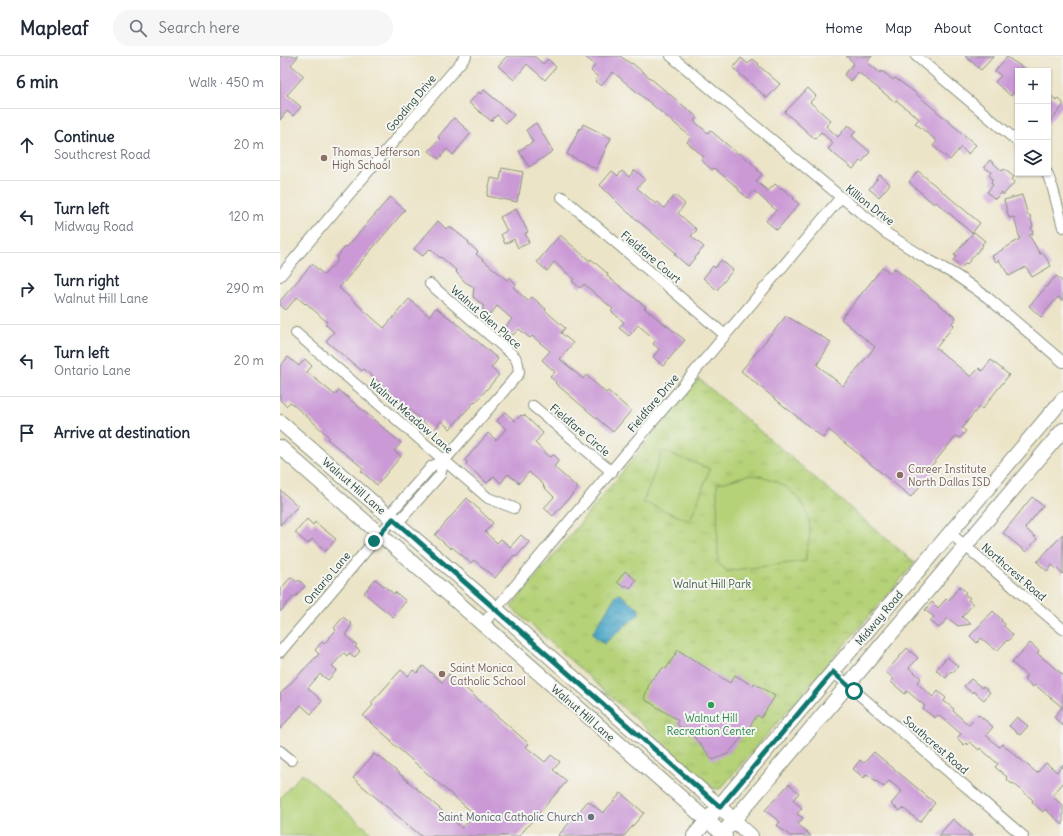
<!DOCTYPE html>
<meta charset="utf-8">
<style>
:root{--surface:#fff;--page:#f6f6f7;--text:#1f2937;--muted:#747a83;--line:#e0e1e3}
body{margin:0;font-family:Delius,sans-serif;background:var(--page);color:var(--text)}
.controls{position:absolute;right:12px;top:12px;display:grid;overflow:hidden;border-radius:0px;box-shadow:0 1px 3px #0004}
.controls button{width:36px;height:36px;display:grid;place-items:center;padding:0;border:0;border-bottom:1px solid var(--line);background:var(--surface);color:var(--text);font:20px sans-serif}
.stop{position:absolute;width:12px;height:12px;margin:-9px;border:3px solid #0f766e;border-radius:50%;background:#fff}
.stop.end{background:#0f766e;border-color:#fff;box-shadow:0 1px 4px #0008}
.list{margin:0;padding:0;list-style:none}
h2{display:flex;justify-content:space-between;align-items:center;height:52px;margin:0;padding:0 16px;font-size:17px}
h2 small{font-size:13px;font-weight:400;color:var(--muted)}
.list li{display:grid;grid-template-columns:26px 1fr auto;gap:12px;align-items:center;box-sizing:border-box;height:72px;padding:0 16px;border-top:1px solid var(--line)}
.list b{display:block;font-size:15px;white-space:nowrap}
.list p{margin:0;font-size:13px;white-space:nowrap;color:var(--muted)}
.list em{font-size:13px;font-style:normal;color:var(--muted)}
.icon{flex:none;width:22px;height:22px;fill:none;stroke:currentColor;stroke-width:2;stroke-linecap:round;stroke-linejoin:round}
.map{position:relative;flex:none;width:783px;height:780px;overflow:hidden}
header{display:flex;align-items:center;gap:24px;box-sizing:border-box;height:56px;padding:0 20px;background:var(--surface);border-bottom:1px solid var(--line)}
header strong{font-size:19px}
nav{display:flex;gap:22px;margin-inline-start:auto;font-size:14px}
.search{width:280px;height:36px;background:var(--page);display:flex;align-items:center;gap:10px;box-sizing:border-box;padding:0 14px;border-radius:22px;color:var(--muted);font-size:15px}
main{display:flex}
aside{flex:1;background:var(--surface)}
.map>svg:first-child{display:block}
.park{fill:url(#park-tufts);stroke:#6a8856}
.pitch{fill:#b5d278;stroke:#6a8856}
.water{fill:url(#water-waves);stroke:#34727e}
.building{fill:#ca99d6}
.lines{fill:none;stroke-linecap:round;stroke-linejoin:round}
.minor-casing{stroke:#86907e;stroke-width:12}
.secondary-casing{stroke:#86907e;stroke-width:16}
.minor{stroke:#fff;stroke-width:10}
.secondary{stroke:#fff;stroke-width:14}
.route{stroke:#0f766e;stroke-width:5}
.education-dot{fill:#8d6e63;stroke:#f6f6f2;stroke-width:1.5}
.leisure-dot{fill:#2e9e5b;stroke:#f6f6f2;stroke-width:1.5}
.worship-dot{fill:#6b7280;stroke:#f6f6f2;stroke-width:1.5}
.labels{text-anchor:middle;stroke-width:4;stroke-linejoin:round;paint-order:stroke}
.street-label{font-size:11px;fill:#1f3d34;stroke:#f6f6f2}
.education-label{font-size:11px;fill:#785e54;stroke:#f6f6f2;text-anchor:start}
.park-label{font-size:11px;fill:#3d5b42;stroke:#f6f6f2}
.leisure-label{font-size:11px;fill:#27864d;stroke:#f6f6f2}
.worship-label{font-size:11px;fill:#5b616d;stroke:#f6f6f2;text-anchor:end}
</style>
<header>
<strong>Mapleaf</strong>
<div class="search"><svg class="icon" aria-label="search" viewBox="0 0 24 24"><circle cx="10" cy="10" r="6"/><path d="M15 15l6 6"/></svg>Search here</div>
<nav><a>Home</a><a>Map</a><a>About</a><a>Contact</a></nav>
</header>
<main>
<aside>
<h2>6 min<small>Walk · 450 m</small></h2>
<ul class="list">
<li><svg class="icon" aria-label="ahead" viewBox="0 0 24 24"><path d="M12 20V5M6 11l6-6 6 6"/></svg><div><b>Continue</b><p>Southcrest Road</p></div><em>20 m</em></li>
<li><svg class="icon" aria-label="left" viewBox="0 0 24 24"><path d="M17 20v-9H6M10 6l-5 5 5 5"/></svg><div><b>Turn left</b><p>Midway Road</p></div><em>120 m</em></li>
<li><svg class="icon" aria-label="right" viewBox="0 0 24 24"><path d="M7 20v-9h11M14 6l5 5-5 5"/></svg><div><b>Turn right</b><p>Walnut Hill Lane</p></div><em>290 m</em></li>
<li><svg class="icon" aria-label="left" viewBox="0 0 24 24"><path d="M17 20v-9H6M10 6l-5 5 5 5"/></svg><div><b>Turn left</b><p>Ontario Lane</p></div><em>20 m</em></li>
<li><svg class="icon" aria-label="arrive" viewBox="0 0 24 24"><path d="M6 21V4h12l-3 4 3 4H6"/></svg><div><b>Arrive at destination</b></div></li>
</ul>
</aside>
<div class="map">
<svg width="783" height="780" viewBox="0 0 783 780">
<defs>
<pattern id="park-tufts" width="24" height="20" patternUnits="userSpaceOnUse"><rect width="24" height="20" fill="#b5d278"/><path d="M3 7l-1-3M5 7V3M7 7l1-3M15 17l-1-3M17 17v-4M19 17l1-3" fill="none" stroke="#9bb568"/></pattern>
<pattern id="water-waves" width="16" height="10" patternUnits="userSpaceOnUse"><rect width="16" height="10" fill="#49a6c8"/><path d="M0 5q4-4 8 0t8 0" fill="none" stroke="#3c88a3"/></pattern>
</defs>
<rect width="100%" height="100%" fill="#f6f6f2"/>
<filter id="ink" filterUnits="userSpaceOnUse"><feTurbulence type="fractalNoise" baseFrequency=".025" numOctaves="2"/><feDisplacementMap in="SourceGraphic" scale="8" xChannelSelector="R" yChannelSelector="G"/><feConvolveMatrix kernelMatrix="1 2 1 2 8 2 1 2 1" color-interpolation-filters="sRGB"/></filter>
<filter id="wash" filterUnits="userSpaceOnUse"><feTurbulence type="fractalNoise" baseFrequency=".012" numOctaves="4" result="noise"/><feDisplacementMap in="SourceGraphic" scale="16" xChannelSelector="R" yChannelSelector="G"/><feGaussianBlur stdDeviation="0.9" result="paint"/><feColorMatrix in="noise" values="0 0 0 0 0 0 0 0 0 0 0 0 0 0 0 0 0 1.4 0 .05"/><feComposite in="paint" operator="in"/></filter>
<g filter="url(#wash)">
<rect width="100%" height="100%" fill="#ece4c7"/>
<!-- park -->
<polygon class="park" points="419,323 635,507 441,732 438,733 433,732 231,551"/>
<!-- pitch -->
<g class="pitch">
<polygon points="383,395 430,413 410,465 363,446"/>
<path d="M 471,419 C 501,421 529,442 530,474 C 530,484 525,497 526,505 L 447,515 L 438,507 L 437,427 C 448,427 459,420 471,419 Z"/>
<polygon points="22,717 95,780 96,780 0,780 0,742"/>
</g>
<!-- water -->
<polygon class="water" points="340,538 359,553 359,558 324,588 312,578 336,539"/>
<g id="blocks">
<!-- building -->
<g class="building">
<polygon points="0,0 18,0 11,9 24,20 7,39 21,51 13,60 7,55 0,64"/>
<polygon points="227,0 254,0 263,8 268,3 276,11 265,24 247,8 234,24 218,10"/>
<polygon points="304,0 340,0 351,8 352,7 417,61 414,65 428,77 430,74 458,98 460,97 478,113 477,114 482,118 476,125 488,135 495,128 501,133 502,132 514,142 513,143 519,148 497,174 486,165 496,154 474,135 468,142 458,134 459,133 434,112 432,114 421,104 424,101 407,86 411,81 333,16 321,30 315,25 318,21 311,15 315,9"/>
<polygon points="566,0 592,0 587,6 600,17 601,15 606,18 613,24 615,22 633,35 696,89 688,98 681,91 670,104 653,90 657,85 635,67 639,63 616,44 615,46 578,16 571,25 564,19 574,7"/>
<polygon points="685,0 714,0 701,14"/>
<polygon points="727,1 748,15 738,15 738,32 731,40 715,26 721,20 715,15"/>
<polygon points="461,2 468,8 473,3 479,8 478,9 500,28 487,42 453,12"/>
<polygon points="528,32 536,40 530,46 551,65 546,70 558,81 567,70 570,70 576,75 572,80 590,96 582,106 580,105 573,113 548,93 553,87 541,76 535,83 505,56"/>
<polygon points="204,34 234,59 226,67 217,59 211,65 189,47 199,36 201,38"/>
<polygon points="768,37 777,45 779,43 783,47 783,50 768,68"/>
<polygon points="174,62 191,77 173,99 167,93 159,103 149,95 160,83 158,81"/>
<polygon points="256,67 273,95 249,111 239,95 253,86 246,74"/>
<polygon points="303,68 331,82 316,113 287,98 300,72 301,73"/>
<polygon points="710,104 722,115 724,113 734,121 732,123 735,126 723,139 722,136 715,143 707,136 713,129 711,127 712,122 709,119 711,116 704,111"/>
<polygon points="222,112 243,116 239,139 238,139 237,146 207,140 211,122 220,124"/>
<polygon points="355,114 365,123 357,132 376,148 378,146 384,152 395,139 405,148 398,157 417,174 411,180 424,191 408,210 394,198 396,197 343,152 320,129 332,115 338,120 342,115 349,121"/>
<polygon points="638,115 700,167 692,177 656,146 654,148 629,126"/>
<polygon points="600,119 610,128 599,141 589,133"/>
<polygon points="742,139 748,160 750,159 753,171 751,171 753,178 749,179 760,198 763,197 771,210 752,221 746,211 729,220 719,204 716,206 712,200 740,183 734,161 729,162 724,144"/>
<polygon points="110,141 125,154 59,232 104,272 129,243 149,260 156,252 175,266 218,303 211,312 219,319 195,347 194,346 170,373 161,365 153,375 119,344 118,345 109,338 111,337 84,313 82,315 46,285 54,276 45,268 47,266 26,247 25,248 17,241 6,254 0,249 0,245 32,208 44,219 58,204 56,202 66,190 67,191"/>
<polygon points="236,153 248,176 245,177 249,187 238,192 234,183 225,188 221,178 227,175 220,161"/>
<polygon points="158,165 166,173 169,170 189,186 188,187 198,196 196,198 227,224 229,221 236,228 233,231 248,245 252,241 266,253 265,254 285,272 281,277 293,287 280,303 303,323 306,319 326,337 328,335 351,355 333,376 275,327 276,326 270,321 275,316 262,304 270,295 252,280 250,282 239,273 233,279 231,279 224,273 232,263 217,250 210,259 202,252 204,250 193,241 194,231 185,226 176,216 177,215 161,201 160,202 151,193 150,194 149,193 143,200 134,193"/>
<polygon points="694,176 705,185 702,188 703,189 686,209 685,208 682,211 673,204 676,201 674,199"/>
<polygon points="280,179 310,205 311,203 328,218 327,220 366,251 364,252 405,284 383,310 373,301 379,293 373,288 376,284 358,269 349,280 339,272 344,266 331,255 333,253 304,228 300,232 292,225 294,223 274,206 267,215 257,206"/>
<polygon points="441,204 453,214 437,234 423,222 433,210 435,212"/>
<polygon points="603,211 610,217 614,212 676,262 672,267 674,269 656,292 691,321 699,312 702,315 711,304 729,319 702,353 699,351 682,372 686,375 680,382 676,380 649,413 652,416 631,441 549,374 543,382 461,315 506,260 551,286 537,309 563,330 595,291 561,263"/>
<polygon points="776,220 783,226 783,245 778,241 761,261 749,250"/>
<polygon points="8,301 19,310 25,303 32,310 27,316 55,339 59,334 121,387 114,395 121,400 97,429 81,415 83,412 47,383 49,381 32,365 10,346 6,350 0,344 0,310"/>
<polygon points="225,356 235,365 241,359 242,360 244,359 263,377 255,387 270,401 274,399 279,404 274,411 298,432 273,460 264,452 274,441 263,430 264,429 249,416 239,427 228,418 221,427 214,420 207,427 186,408 187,406 185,404 208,377 216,384 226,373 217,365"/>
<polygon points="0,434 18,450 0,469"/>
<polygon points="752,441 763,450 745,472 757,483 746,496 723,477"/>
<polygon points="187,442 213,467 205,476 217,487 221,483 230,491 241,479 249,486 236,501 234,499 215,522 194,504 191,507 172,491 171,493 155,479"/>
<polygon points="27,463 33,469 35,466 56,483 46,495 32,483 28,488 15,477"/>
<polygon points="783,478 783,518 772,509 767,515 757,506"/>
<polygon points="345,515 356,524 350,532 346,529 344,531 337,526"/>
<polygon points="11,521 17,526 19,524 25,530 15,541 14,540 0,556 0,534"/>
<polygon points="95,523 114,538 115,536 126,545 113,561 84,537"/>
<polygon points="680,530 686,536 684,538 690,542 688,544 693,548 682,561 691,568 678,570 668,562 659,572 650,565 654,561 645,554 652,546 658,552 666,543 668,545"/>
<polygon points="713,555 722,564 721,565 725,568 724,570 733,579 728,585 727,584 717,595 701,582 697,587 690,580"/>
<polygon points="63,561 72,568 65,579 77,589 75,591 80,595 74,602 69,597 67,600 64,597 52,610 57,614 48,624 40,618 28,632 42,645 31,658 21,649 0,673 0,638 39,598 35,594 42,586 44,588 56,574 54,572"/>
<polygon points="750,587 759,595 757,597 783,619 783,670 774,661 782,651 755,629 753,631 744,623 747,620 732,607"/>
<polygon points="627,592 638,602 629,612 641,622 637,627 653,641 658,635 666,642 664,645 674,653 673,655 689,669 699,659 713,671 706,679 719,691 722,688 757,717 766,707 777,716 783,708 783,727 772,740 783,750 783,769 765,753 763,756 752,746 753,744 733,727 732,728 726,723 727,721 715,711 718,708 700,692 699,694 690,686 688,689 686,687 684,689 677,682 681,678 664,663 663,663 658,659 655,662 643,653 645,650 627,635 625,638 611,626 614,623 606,616"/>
<polygon points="398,594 450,627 455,619 473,630 474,627 495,640 481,662 477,659 469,672 449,697 433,704 406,671 402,672 397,668 398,664 364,643 370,625 384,611 386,613"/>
<polygon points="667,601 678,610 673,617 671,615 666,622 656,614"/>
<polygon points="143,610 162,626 169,618 239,679 249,688 246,691 265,706 271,699 280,706 273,714 287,725 239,780 141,780 73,722 94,698 98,701 99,700 182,772 194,758 111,686 112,685 83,660 93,649 91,647 121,614 128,620 133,614 137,617"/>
<polygon points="691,623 702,632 703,630 710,636 704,644 693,635 692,637 684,630"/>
<polygon points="737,661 748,670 740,679 729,670"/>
<polygon points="594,696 655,747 640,766 623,752 620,755 611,748 622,735 609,725 604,731 587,718 584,722 573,713 580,704 584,707"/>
<polygon points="509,728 519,737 513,744 522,752 517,758 523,762 518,768 531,780 510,780 497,769 500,766 485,754"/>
<polygon points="341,737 364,757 344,780 278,780 308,745 323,757"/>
<polygon points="673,763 692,780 658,780"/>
</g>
</g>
</g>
<g filter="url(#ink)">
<use href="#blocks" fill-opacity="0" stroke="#86907e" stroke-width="1"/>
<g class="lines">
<defs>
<g id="minor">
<polyline points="391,0 561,141 606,177 642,200 677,220 707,241 783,306"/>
<polyline points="636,0 738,86"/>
<polyline points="767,117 773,133 783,171"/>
<polyline points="282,141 445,279"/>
<polyline points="0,220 186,0"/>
<polyline points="16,277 208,442 234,452"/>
<polyline points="253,350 332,416"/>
<polyline points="113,463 122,462 160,419 164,405 239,317 238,308 235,301 150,228"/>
<polyline points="670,477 783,573"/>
<polyline points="203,568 561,141"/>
<polyline points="0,596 113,463 113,455 115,452 152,410 164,405"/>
<polyline points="553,616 743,780"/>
<polyline points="0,695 11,704"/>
</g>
<g id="secondary">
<polyline points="0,366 216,553 431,743 471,780"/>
<polyline points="0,391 445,780"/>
<polyline points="448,771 783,374"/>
<polyline points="414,780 783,343"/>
</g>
</defs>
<!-- minor casing -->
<use href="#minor" class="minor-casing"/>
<!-- secondary casing -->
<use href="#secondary" class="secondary-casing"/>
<!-- minor -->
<use href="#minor" class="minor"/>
<!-- secondary -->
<use href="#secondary" class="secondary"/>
</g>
</g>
<g class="lines" filter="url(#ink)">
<!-- route -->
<polyline class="route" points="94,485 113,463 440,751 553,616 574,635"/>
</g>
<!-- markers -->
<g class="education-dot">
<circle cx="44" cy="102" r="4"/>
<circle cx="620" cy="419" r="4"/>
<circle cx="162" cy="618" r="4"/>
</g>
<circle class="leisure-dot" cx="431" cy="649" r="4"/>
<circle class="worship-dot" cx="311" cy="761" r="4"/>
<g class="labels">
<!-- street labels -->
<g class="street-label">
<text transform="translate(131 47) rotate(-50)" y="4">Gooding Drive</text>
<text transform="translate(590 149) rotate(38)" y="4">Killion Drive</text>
<text transform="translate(371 201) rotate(40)" y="4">Fieldfare Court</text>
<text transform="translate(206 261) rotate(41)" y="4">Walnut Glen Place</text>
<text transform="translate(373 347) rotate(-50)" y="4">Fieldfare Drive</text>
<text transform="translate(131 360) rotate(41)" y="4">Walnut Meadow Lane</text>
<text transform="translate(300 374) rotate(40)" y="4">Fieldfare Circle</text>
<text transform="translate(74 430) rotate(41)" y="4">Walnut Hill Lane</text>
<text transform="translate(734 516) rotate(41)" y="4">Northcrest Road</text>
<text transform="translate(47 522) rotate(-50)" y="4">Ontario Lane</text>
<text transform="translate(599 562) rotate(-50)" y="4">Midway Road</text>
<text transform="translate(303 657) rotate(41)" y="4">Walnut Hill Lane</text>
<text transform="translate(656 689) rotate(41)" y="4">Southcrest Road</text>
</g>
<!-- education labels -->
<g class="education-label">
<text x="52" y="100">Thomas Jefferson<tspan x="52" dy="13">High School</tspan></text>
<text x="628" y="417">Career Institute<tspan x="628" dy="13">North Dallas ISD</tspan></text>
<text x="170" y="616">Saint Monica<tspan x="170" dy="13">Catholic School</tspan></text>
</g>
<!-- park labels -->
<g class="park-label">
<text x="432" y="532">Walnut Hill Park</text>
</g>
<!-- leisure labels -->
<g class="leisure-label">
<text x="431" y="666">Walnut Hill<tspan x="431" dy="13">Recreation Center</tspan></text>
</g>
<!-- worship labels -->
<g class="worship-label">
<text x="303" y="765">Saint Monica Catholic Church</text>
</g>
</g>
</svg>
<div class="controls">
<button>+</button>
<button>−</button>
<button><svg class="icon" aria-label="layers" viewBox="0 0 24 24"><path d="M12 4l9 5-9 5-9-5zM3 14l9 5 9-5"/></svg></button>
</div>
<div class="stop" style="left:574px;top:635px"></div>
<div class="stop end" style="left:94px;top:485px"></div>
</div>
</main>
